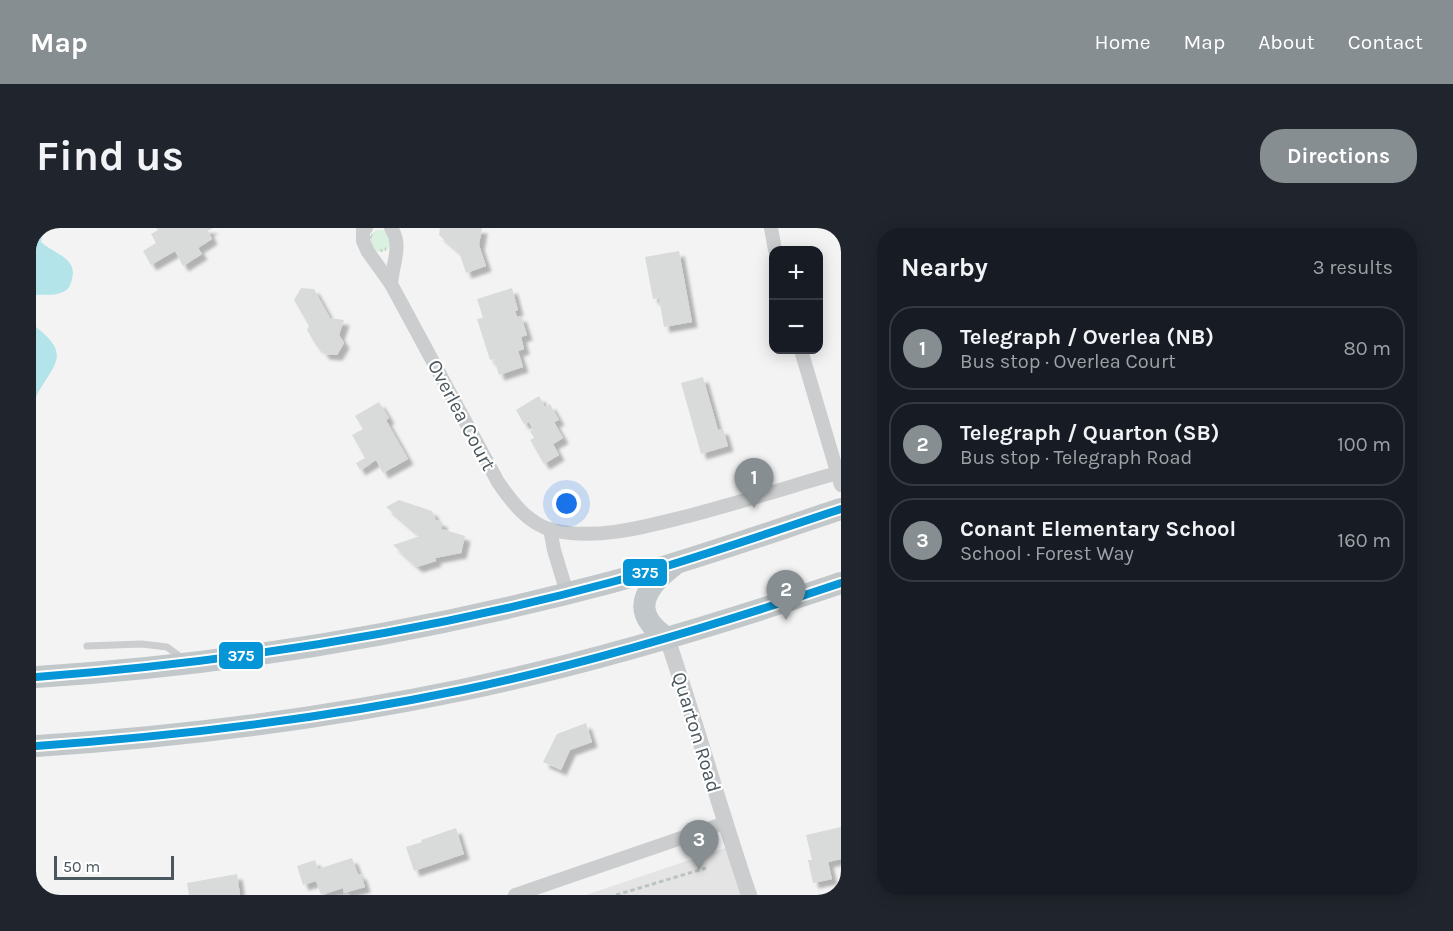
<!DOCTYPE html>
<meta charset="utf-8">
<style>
:root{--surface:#171b24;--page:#20242c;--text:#f1f3f6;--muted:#9ea1a6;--line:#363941;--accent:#868e92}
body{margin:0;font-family:Karla,sans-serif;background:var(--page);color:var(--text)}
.controls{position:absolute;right:18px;top:18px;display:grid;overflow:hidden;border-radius:12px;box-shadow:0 3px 15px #0003}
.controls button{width:54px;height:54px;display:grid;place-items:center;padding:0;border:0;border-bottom:2px solid var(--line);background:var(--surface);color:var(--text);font:30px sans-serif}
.scale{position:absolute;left:18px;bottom:15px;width:120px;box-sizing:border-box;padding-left:6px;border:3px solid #4b575e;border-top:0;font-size:16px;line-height:21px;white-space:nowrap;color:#4b575e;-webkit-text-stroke:4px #fff;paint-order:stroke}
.you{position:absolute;left:531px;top:276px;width:21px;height:21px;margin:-15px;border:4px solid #fff;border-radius:50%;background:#1a73e8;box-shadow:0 0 0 9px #1a73e833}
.badge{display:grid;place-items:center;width:39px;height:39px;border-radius:50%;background:var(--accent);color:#fff;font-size:20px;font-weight:700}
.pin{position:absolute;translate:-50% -50px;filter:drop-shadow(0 2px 3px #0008)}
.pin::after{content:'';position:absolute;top:32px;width:21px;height:18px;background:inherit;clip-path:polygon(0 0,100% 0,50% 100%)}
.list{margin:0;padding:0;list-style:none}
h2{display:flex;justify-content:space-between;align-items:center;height:78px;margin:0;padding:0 24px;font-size:26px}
h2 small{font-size:20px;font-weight:400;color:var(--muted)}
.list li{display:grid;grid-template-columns:39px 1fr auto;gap:18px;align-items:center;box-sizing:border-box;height:84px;margin:0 12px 12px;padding:0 12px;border:2px solid var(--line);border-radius:24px}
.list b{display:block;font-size:22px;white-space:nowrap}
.list p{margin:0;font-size:20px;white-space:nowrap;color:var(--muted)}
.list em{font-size:20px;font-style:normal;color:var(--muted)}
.map{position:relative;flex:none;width:805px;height:667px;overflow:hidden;border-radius:24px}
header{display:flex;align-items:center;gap:36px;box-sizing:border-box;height:84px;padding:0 30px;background:var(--accent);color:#fff}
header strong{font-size:28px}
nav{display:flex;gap:33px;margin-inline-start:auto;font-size:21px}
.intro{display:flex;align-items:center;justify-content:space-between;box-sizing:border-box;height:144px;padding:0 36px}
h1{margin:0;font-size:42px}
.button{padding:15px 27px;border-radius:24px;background:var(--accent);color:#fff;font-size:21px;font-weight:700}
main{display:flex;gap:36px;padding:0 36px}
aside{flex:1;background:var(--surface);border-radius:24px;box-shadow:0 3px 15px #0003}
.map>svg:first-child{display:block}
.education{fill:#e5e4e4}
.grass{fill:url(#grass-tufts)}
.water{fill:#b2e4ea}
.building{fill:#d9dbdb;filter:url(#shadow)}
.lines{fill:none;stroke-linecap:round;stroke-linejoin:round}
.path{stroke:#bac5c1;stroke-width:3;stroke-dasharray:4.5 3;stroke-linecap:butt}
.service{stroke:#cbcdce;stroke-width:7}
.minor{stroke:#cbcdce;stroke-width:14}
.tertiary{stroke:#cbcdce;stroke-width:16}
.trunk{stroke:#c2c7ca;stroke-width:22}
.bus-1-casing{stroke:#fff;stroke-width:12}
.bus-1{stroke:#0696d7;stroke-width:8}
.labels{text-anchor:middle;stroke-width:4.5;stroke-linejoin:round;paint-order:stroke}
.street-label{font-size:20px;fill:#4b575e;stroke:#fff}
.line-badge{stroke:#fff;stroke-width:2}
.badge-label{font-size:16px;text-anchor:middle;font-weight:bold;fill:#fff}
</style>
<header>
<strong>Map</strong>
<nav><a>Home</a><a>Map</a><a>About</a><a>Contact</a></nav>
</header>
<div class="intro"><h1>Find us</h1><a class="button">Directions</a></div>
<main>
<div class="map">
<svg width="805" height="667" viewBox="0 0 805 667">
<defs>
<pattern id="grass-tufts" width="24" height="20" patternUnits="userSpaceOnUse" patternTransform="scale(1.5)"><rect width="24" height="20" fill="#daf0e0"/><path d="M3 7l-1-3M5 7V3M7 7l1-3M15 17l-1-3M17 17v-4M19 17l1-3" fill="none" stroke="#bdd0c3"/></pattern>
<filter id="shadow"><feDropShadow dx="5.5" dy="5.5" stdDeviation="1.5" flood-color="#0004"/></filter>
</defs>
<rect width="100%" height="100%" fill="#f3f3f3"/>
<!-- education -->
<polygon class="education" points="695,618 711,667 550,667"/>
<!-- grass -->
<circle class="grass" cx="344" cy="13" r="11"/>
<!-- water -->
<g class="water">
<path d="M 0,0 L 16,0 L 6,7 L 5,14 C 18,26 42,30 36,51 C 34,59 32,63 24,65 C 16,68 8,66 0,67 Z"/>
<path d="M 0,99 C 37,128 17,136 0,169 Z"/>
</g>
<!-- building -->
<g class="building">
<polygon points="120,0 177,0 172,3 176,11 162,20 166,26 147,38 139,23 115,37 107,23 120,15 115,6 122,2"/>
<polygon points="404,0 446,0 443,17 450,38 430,45 423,24 403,7"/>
<polygon points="643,23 656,94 628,99 623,70 617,71 609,29"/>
<polygon points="265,60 278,61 294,90 308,92 303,107 308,115 301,127 288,126 284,119 281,119 271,102 273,98 258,72"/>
<polygon points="476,60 482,82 479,83 481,89 485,88 491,107 485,109 488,121 482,123 487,139 463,147 458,131 454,132 441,91 447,90 441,71"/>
<polygon points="667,149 682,202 687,201 692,218 665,226 645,155"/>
<polygon points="503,168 509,179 514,176 523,192 518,194 527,210 517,216 523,227 508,236 494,212 498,210 494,203 497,202 493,194 488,196 480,182"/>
<polygon points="343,174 353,190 350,192 372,231 347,245 340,232 324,242 320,235 329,230 316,207 327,201 319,188"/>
<polygon points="363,272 396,283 400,292 406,294 406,301 429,308 425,325 399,330 400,333 381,339 357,317 384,308 350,279"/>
<polygon points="550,495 556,514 534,522 525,542 507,534 521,506"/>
<polygon points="805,599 805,631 792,634 796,651 777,655 772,632 776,632 770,607"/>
<polygon points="420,600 428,626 378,643 370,619 386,614 385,612"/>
<polygon points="316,630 322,646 325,646 329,659 308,665 307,660 285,667 280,653 267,657 261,638 279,632 282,641"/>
<polygon points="201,646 204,667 153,667 151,655"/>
</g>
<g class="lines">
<!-- path -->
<polyline class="path" points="580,667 670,640"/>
<!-- service -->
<polyline class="service" points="51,418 106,416 131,419 146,430"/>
<!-- minor -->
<g class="minor">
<path d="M 330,0 L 327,2 L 327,13 L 332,24 L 355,56 L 462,254 C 475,273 492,296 516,302 C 562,313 611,298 656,287 C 705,274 753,259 801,245"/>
<polyline points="735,0 739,22"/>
<path d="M 355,56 C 356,37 367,17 355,0"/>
<polyline points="765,122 805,257"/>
<polyline points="514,301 518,322 531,365"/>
<polyline points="479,667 689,595"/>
</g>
<!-- tertiary -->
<path class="tertiary" d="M 631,410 C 660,495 684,582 713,667"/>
<!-- trunk -->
<g class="trunk">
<path d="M 631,410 C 594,385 607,361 637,338"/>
<path d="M 0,449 C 195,437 388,404 576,354 C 653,333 729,306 805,281"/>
<path d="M 0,518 C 143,509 286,491 426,462 C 555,435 681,397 805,355"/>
</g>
<defs>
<g id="bus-1">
<path d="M 0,449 C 195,434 387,405 576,354 C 653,333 729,306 805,281"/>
<path d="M 0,518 C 143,508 286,491 426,462 C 555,435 680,397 805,355"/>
</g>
</defs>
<!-- bus-1 casing -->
<use href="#bus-1" class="bus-1-casing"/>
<!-- bus-1 -->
<use href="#bus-1" class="bus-1"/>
</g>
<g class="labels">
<!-- street labels -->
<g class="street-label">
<text transform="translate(426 187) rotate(62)" y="7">Overlea Court</text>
<text transform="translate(661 504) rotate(73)" y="7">Quarton Road</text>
</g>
</g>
<g class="line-badge">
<rect x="586" y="330" width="46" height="29" rx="6" fill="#0696d7"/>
<rect x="182" y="413" width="46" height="29" rx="6" fill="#0696d7"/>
</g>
<g class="badge-label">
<text x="609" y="350">375</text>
<text x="205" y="433">375</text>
</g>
</svg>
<div class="controls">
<button>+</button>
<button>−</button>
</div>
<div class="scale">50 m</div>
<div class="you"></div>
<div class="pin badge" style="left:718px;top:280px">1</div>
<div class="pin badge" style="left:750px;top:392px">2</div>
<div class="pin badge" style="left:663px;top:642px">3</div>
</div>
<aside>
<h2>Nearby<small>3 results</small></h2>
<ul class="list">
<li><span class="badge">1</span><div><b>Telegraph / Overlea (NB)</b><p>Bus stop · Overlea Court</p></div><em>80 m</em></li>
<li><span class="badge">2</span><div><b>Telegraph / Quarton (SB)</b><p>Bus stop · Telegraph Road</p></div><em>100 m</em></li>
<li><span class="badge">3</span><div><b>Conant Elementary School</b><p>School · Forest Way</p></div><em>160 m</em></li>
</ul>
</aside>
</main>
